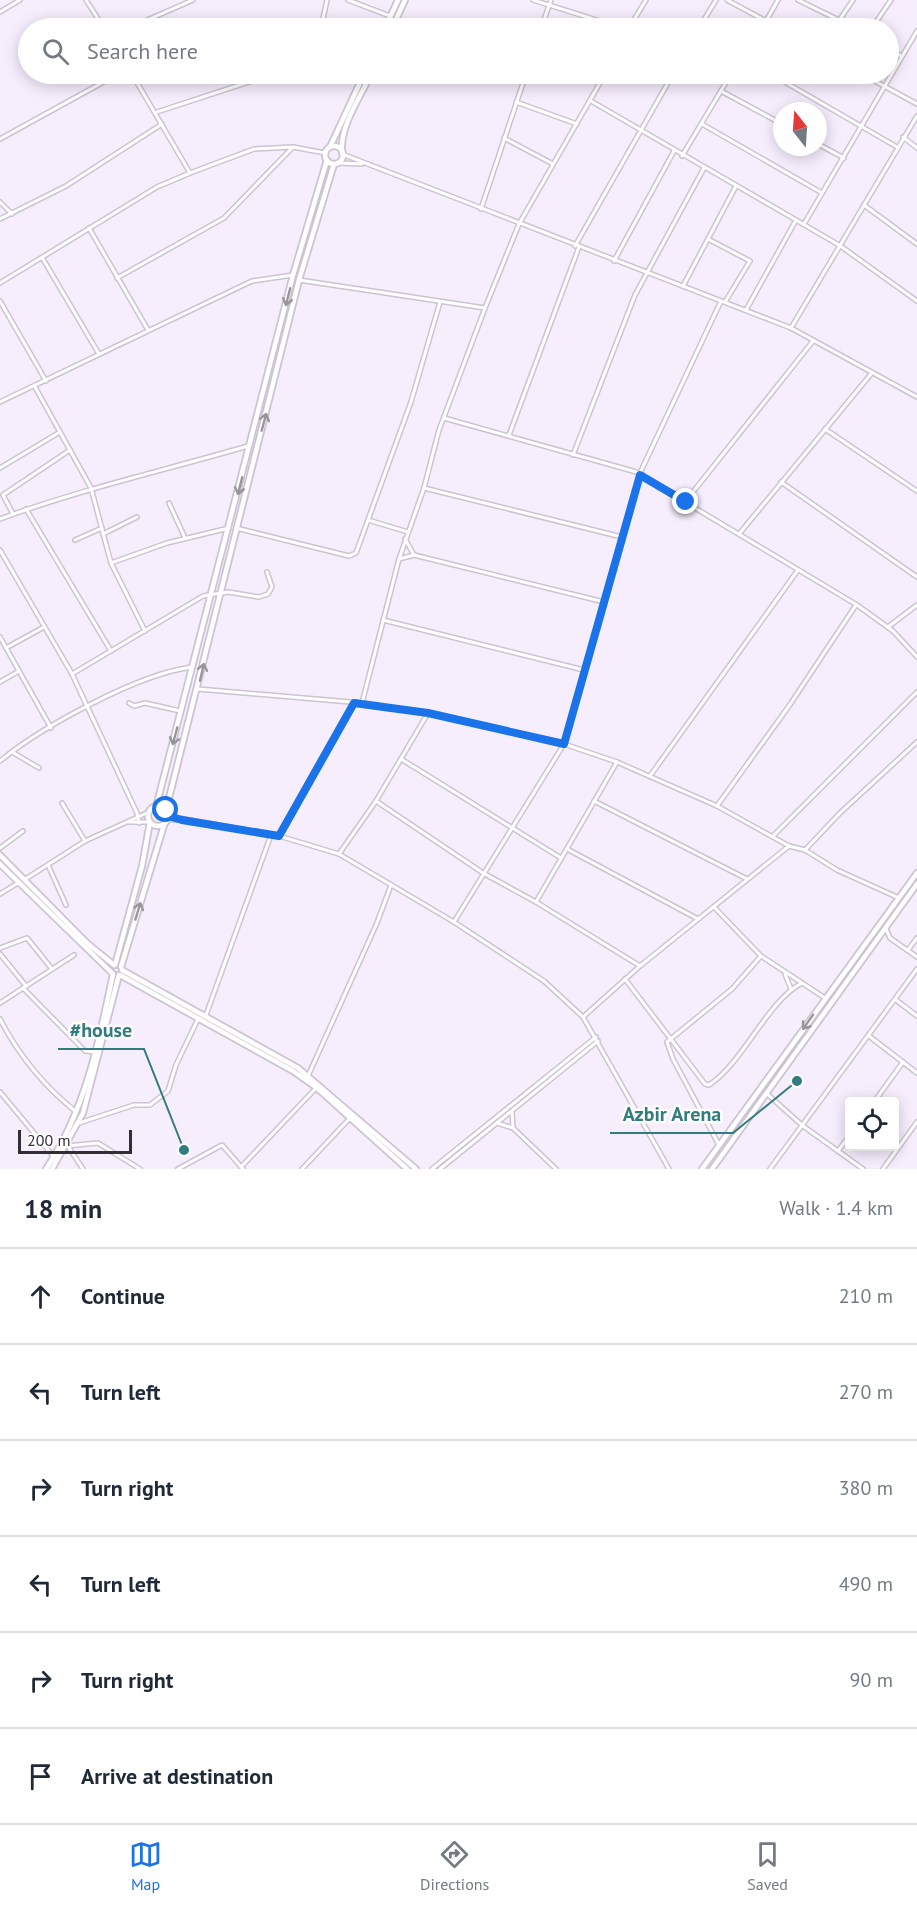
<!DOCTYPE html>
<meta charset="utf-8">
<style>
:root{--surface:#fff;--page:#f2f2f3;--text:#1f2937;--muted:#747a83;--line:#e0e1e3;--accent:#1a73e8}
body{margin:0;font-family:"PT Sans",sans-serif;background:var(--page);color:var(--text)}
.controls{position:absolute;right:18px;bottom:18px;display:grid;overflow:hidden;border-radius:6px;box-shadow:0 3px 15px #0003}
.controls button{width:54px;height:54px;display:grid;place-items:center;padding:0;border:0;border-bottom:2px solid var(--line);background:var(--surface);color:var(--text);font:30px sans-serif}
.compass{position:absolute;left:773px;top:102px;width:54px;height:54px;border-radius:50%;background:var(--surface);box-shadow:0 3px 15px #0003;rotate:343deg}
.scale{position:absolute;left:18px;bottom:15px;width:114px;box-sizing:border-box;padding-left:6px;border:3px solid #312e34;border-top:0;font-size:16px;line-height:21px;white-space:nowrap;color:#312e34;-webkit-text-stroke:4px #fff;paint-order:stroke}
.stop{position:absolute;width:18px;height:18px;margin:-14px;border:4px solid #1a73e8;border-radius:50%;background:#fff}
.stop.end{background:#1a73e8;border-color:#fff;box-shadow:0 2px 6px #0008}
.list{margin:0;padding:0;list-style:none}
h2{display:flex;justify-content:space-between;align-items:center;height:78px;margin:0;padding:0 24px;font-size:26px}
h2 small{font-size:20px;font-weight:400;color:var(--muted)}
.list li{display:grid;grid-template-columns:39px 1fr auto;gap:18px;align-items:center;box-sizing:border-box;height:96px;padding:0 24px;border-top:2px solid var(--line)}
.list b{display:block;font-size:22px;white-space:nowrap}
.list em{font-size:20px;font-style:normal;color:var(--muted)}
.icon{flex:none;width:33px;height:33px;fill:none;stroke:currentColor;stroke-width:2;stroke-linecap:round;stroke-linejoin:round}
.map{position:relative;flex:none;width:917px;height:1169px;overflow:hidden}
.search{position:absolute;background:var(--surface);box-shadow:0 3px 15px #0003;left:18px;right:18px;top:18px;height:66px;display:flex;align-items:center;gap:15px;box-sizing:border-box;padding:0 21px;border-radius:33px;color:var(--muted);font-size:22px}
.sheet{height:654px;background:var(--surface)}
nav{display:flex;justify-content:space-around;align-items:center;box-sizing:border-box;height:84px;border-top:2px solid var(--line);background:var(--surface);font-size:16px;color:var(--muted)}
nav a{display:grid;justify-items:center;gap:3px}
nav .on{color:var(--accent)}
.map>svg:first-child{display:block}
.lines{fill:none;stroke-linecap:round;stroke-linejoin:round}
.street-casing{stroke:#ccc3d3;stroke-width:6}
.secondary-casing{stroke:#ccc3d3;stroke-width:8}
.street{stroke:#fff;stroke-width:3}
.secondary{stroke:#fff;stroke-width:4.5}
.oneway{stroke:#98969a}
.route{stroke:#1a73e8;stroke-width:8}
.leader{fill:none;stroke:#327b7f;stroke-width:2}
.callout-dot{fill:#327b7f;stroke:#fff;stroke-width:2}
.callout-label{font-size:20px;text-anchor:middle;font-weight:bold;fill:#327b7f;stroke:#fff;stroke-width:5;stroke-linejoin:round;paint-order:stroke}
</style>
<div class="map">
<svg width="917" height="1169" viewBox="0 0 917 1169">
<rect width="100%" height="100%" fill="#f6edfd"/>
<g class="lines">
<defs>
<g id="street">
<polyline points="86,0 104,28"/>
<polyline points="348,0 390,16"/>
<polyline points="533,0 622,28"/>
<polyline points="727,0 779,28"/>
<polyline points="798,0 855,28"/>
<polyline points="0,12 20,0"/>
<polyline points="766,21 778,0"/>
<polyline points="129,28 193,0"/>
<polyline points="321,28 327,0"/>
<polyline points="541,28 551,0"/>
<polyline points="629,28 646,0"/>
<polyline points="699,28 716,0"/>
<polyline points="757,28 762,20"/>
<polyline points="834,28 853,0"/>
<polyline points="872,28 891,0"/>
<polyline points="888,48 901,56"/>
<polyline points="132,74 190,173"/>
<polyline points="771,74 897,147"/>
<polyline points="862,74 917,104"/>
<polyline points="721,91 782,124"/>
<polyline points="591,101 839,245 917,301"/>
<polyline points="516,102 577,124"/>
<polyline points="157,112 273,74"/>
<polyline points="702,124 822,193"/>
<polyline points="903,137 917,148"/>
<polyline points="504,138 553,164"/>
<polyline points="0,139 118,74"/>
<polyline points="818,144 844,158"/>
<polyline points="342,154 791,328 917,397"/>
<polyline points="682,156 731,74"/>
<polyline points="338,163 362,164"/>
<polyline points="0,202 12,214"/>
<polyline points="864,205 917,244"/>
<polyline points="481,209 526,74"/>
<polyline points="0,219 66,186 162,124"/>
<polyline points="804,224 917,31"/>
<polyline points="89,228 148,330"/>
<polyline points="708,239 750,261 725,302"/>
<polyline points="575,246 673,74"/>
<polyline points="43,259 99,354"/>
<polyline points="614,261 674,151"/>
<polyline points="117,278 224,218 292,148"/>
<polyline points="299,280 485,308"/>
<polyline points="0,283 157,187 190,173 254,149 293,147 325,153"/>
<polyline points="683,286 736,186"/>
<polyline points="0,301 46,381"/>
<polyline points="746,310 796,220"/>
<polyline points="791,328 917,116"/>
<polyline points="35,387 91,488 111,563 145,631"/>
<polyline points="0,402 252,281 293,275"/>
<polyline points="444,418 640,473"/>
<polyline points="825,429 917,491"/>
<polyline points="509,435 579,247"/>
<polyline points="573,455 635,295 704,168"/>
<polyline points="0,468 60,432"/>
<polyline points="640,475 857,605 893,631 917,657"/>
<polyline points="781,482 917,577"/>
<polyline points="424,488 622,537"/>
<polyline points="685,502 813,341"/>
<polyline points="169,503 185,538"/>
<polyline points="26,509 111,651"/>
<polyline points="13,514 3,495 70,450"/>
<path d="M 0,519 C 81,489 166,470 248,446"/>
<polyline points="368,520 408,532"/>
<polyline points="236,528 349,556 356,553 411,402 440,302"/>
<polyline points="103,534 137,517"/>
<polyline points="739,534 871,374"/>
<polyline points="405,539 414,555"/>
<polyline points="75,540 102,528"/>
<polyline points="0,550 72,674 137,813 139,823"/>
<polyline points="399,559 414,555 604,602"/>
<polyline points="111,563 167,543 229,528"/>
<polyline points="383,620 584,670"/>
<polyline points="888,627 917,605"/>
<polyline points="0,637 51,728"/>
<polyline points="6,648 44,627"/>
<polyline points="72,674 203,596 228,592 259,597 268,594 272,587 267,572"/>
<polyline points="0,682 19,671"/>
<polyline points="198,689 362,703 428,713 564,744 617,762 717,806 789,846 805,850 837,870 899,898"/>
<polyline points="129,703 134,706 145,703 180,711"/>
<polyline points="362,703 399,559 424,488 439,430 485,308 519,224 605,74"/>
<polyline points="12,752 39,768"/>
<polyline points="401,759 561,858"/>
<path d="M 0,761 C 43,726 138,674 192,667"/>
<polyline points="650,776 798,570"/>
<polyline points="376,801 483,873 536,902 640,966"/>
<polyline points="594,801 747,879"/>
<polyline points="62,803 85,841"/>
<polyline points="717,806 789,706 856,605"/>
<polyline points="168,816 279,836 339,854 454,922 544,981 583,1017 669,1169"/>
<polyline points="167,820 177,820"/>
<polyline points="129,822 150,822"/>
<polyline points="279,836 354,703"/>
<polyline points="773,836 917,692"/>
<polyline points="0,848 23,831"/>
<polyline points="567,849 698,919"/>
<polyline points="805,850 840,813 917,742"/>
<polyline points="339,854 376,801 428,713"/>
<polyline points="48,865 66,905"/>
<polyline points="24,880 85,841 149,812"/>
<polyline points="0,894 18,883"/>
<polyline points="536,902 617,762"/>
<polyline points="714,907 761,956 825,998"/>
<polyline points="454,922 564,744 640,473 721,301"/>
<polyline points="886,929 890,938 917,957"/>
<polyline points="0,948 27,938 52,969"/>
<polyline points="908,950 917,938"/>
<polyline points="0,954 26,986"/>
<polyline points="785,974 791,989"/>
<path d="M 625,979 L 705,1084 L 709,1085 C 744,1062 767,1001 802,983"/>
<polyline points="23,988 85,1051 96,1052"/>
<polyline points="896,1000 917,1016"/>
<polyline points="0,1003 74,955"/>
<polyline points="206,1015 271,835"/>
<polyline points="583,1017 640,966 789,846"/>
<path d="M 0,1019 C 19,1056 43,1085 75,1111"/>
<polyline points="869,1036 917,1073"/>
<polyline points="308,1076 377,923 391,885"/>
<polyline points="0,1092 54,1157"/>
<polyline points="766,1093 803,1126 863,1169"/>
<polyline points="874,1102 903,1062"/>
<polyline points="512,1112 513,1128"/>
<polyline points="79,1123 134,1105 150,1105 168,1091 176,1065 198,1019"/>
<polyline points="497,1123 513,1128 556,1169"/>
<polyline points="719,1145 673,1059 667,1042 732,989 761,956"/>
<polyline points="66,1146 98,1143 140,1169"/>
<polyline points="69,1148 83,1169"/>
<polyline points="838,1151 850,1135"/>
<polyline points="241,1167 316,1088"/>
<polyline points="178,1169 222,1145 243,1169"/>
<polyline points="302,1169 350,1118"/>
<polyline points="432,1169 596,1037"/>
<polyline points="440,1169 598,1041"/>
<polyline points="770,1169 917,969"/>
<polyline points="883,1169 917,1122"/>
</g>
<g id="secondary">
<polyline points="385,28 398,0"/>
<polyline points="392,28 405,0"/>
<circle cx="334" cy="155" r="9"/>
<polyline points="330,147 364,74"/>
<path d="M 342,153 C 339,127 361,96 371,74"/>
<circle cx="158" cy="816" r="10"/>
<polyline points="156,807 293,275 327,160"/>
<polyline points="166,810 299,280 334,164"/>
<polyline points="0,855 87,943 114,965"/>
<polyline points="0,864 112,973"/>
<polyline points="115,965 142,866 150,822"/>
<polyline points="121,967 164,825"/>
<polyline points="122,970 298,1068 416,1169"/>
<polyline points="120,975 293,1071 317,1088 407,1169"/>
<path d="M 46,1169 C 85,1111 99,1042 113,974"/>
<polyline points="52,1169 83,1113 119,975"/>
<polyline points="702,1169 917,873"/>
<polyline points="712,1169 917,884"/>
</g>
</defs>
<!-- street casing -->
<use href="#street" class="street-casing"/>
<!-- secondary casing -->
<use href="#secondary" class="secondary-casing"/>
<!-- street -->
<use href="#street" class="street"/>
<!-- secondary -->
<use href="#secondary" class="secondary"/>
</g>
<!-- one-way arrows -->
<defs><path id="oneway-shaft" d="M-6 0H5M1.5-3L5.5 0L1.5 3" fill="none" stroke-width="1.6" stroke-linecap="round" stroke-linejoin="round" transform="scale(1.5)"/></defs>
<g class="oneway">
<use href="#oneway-shaft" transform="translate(288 297) rotate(104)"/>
<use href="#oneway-shaft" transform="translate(264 422) rotate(-75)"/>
<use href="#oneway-shaft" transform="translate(240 486) rotate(104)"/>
<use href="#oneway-shaft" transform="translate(202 672) rotate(-77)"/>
<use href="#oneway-shaft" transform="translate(175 736) rotate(105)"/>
<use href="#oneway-shaft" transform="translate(138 911) rotate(-73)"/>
<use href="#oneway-shaft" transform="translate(808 1022) rotate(125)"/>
</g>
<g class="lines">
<!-- route -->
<polyline class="route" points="166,810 168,816 182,820 279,836 354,703 428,713 564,744 640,475 686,502"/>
</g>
<!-- callouts -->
<path class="leader" d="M184 1150L144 1049H58M797 1081L733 1133H610"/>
<g class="callout-dot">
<circle cx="184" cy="1150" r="6"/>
<circle cx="797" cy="1081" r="6"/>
</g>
<g class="callout-label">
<text x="101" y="1037">#house</text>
<text x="672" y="1121">Azbir Arena</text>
</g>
</svg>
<div class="controls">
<button><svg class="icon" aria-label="locate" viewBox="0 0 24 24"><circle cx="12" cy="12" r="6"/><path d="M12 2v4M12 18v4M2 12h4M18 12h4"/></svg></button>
</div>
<svg class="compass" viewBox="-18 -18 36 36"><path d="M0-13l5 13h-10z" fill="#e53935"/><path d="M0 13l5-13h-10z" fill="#747a83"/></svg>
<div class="scale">200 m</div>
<div class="stop" style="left:166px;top:810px"></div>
<div class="stop end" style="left:686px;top:502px"></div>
<div class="search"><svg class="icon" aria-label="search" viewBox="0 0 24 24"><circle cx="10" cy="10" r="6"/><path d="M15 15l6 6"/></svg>Search here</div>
</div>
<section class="sheet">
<h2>18 min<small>Walk · 1.4 km</small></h2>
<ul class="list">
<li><svg class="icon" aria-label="ahead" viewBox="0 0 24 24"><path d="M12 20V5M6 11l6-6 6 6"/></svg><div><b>Continue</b></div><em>210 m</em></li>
<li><svg class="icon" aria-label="left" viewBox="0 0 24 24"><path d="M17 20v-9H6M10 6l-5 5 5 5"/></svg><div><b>Turn left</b></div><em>270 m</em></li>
<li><svg class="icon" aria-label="right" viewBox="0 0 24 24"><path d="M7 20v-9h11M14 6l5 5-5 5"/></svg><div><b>Turn right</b></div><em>380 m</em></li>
<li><svg class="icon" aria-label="left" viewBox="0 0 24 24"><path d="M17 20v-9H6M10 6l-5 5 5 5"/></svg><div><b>Turn left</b></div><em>490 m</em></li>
<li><svg class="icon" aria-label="right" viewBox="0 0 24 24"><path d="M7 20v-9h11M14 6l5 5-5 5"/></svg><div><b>Turn right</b></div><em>90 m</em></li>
<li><svg class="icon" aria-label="arrive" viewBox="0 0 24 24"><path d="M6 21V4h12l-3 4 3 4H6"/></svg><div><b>Arrive at destination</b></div></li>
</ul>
</section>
<nav>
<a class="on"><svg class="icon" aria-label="map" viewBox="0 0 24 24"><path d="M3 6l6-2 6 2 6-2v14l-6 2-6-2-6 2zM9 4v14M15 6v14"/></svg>Map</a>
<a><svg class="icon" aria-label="directions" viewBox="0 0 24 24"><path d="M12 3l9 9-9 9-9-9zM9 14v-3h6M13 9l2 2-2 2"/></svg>Directions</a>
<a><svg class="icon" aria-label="saved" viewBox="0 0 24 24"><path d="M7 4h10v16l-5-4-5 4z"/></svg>Saved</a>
</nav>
